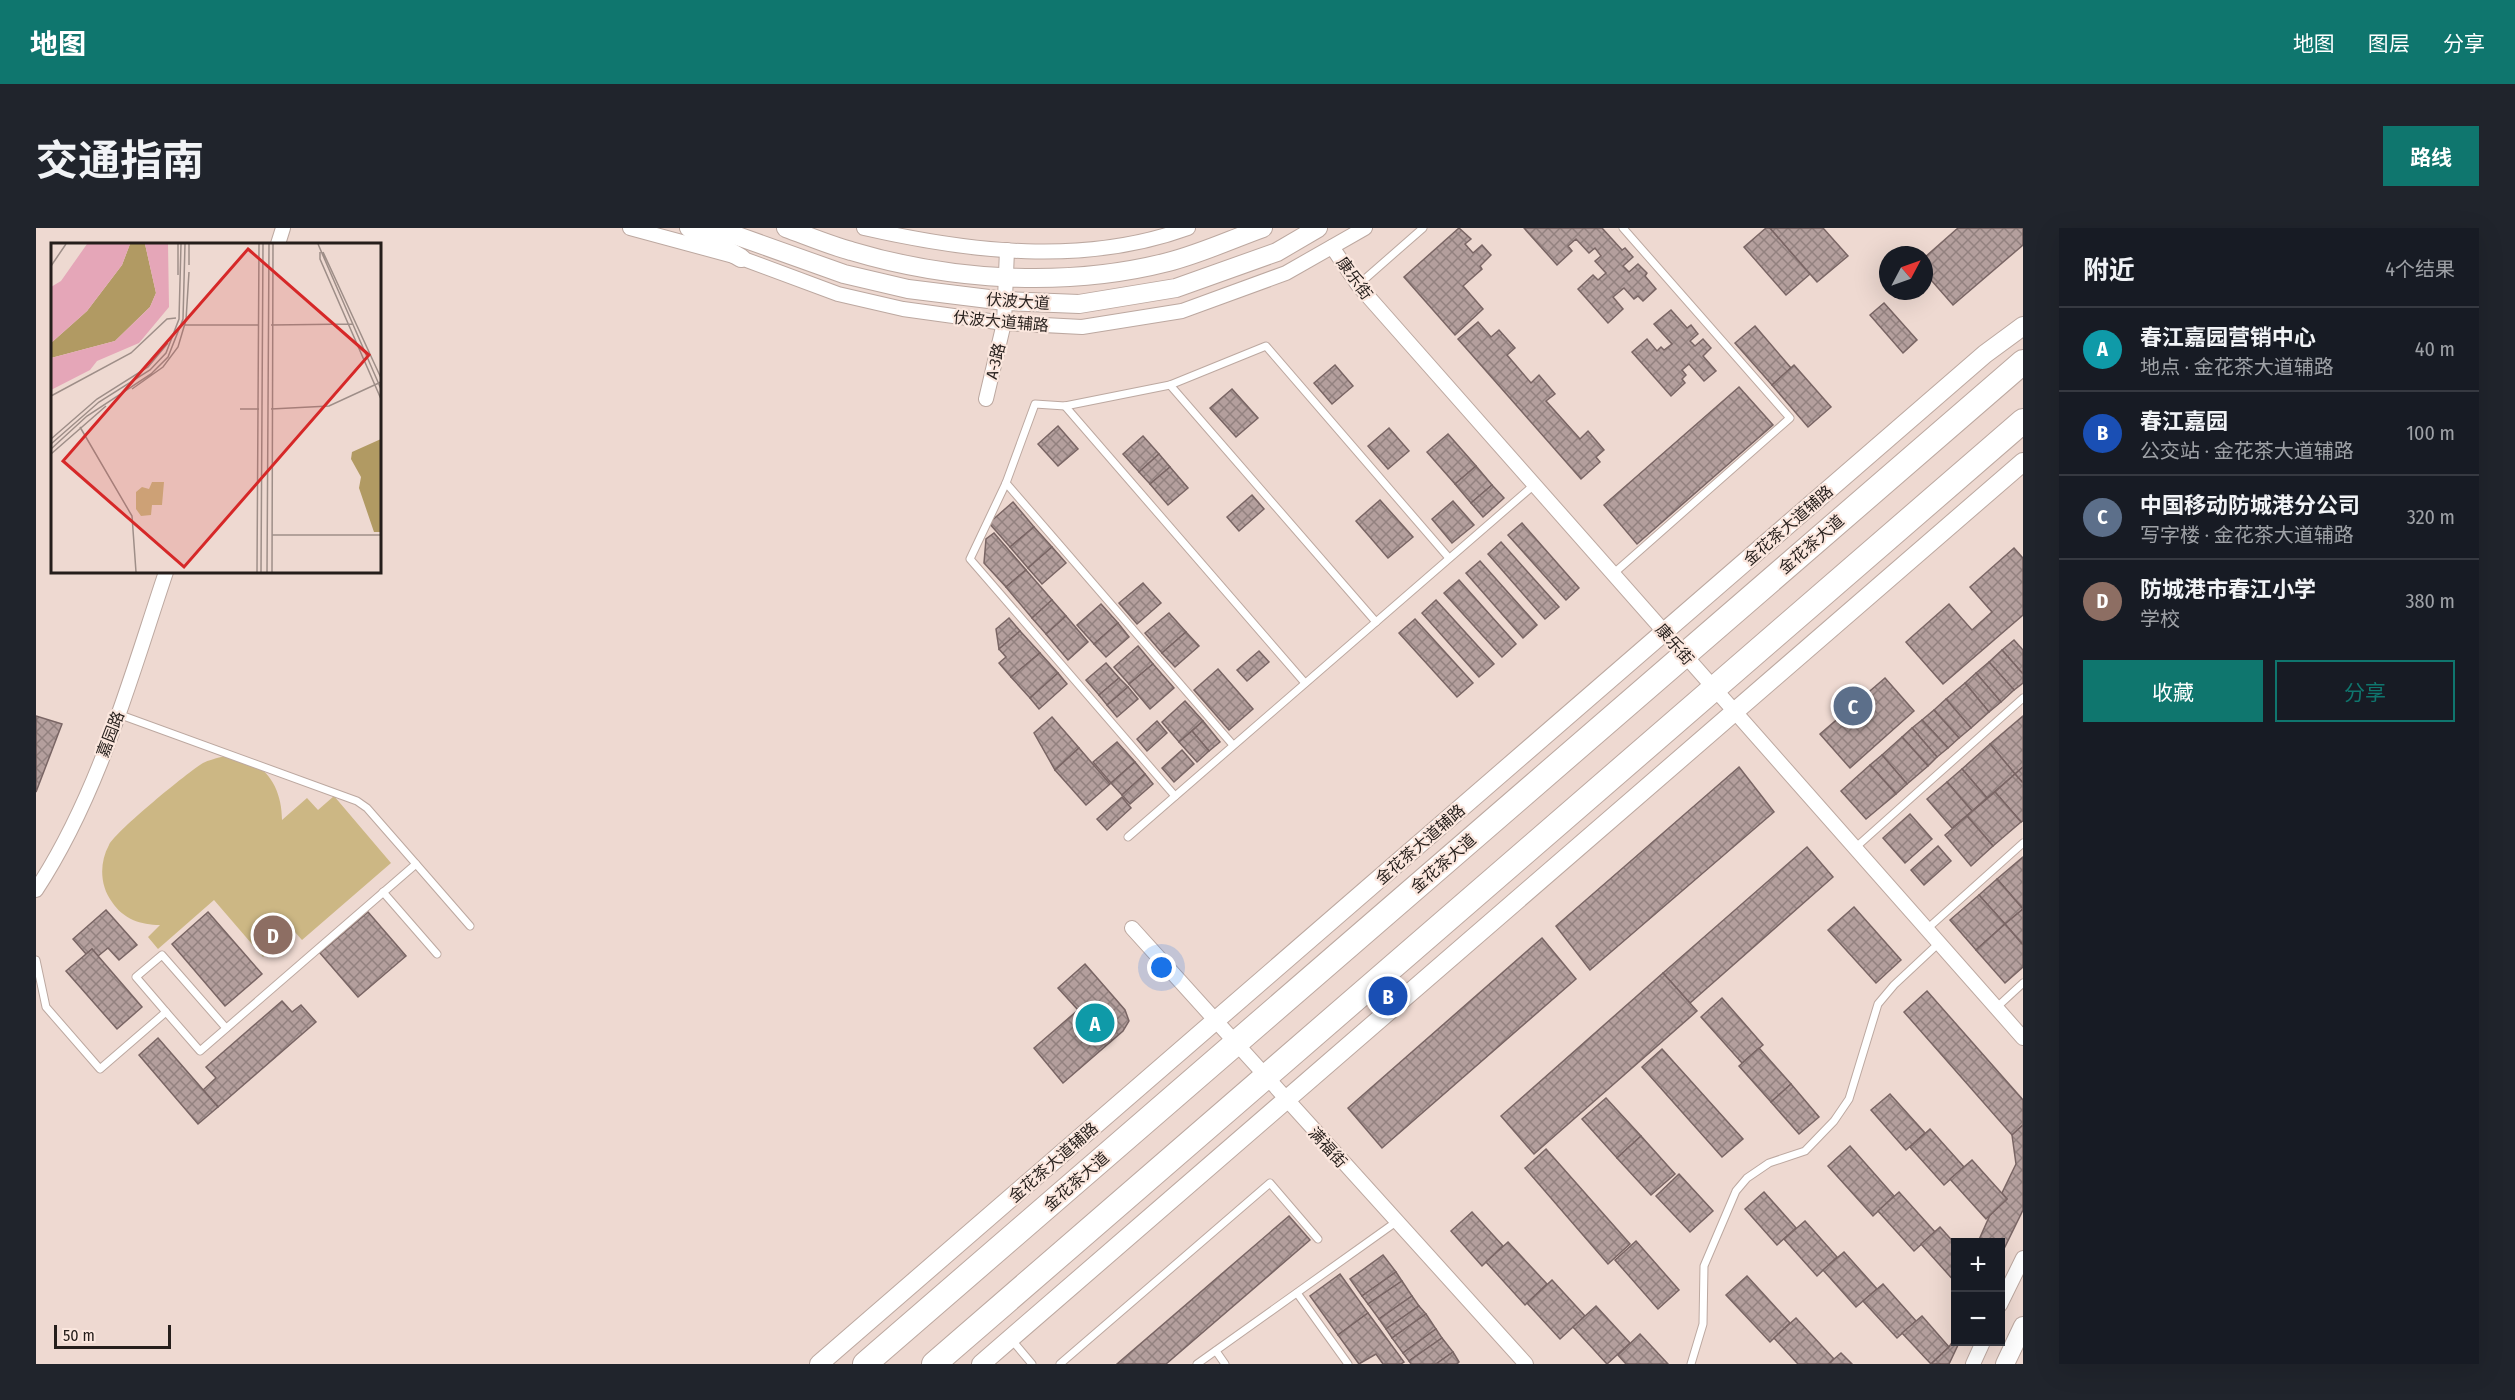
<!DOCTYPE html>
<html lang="zh">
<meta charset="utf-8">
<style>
:root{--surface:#171b24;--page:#20242c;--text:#f1f3f6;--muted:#9ea1a6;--line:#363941;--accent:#0f766e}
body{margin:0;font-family:"Fira Sans Condensed","Noto Sans SC",sans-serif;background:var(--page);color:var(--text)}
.controls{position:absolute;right:18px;bottom:18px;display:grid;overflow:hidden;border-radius:0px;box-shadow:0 6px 24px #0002}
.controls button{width:54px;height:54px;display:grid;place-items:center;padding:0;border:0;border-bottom:2px solid var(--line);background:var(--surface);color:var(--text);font:30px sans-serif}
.compass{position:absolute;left:1843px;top:18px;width:54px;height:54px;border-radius:50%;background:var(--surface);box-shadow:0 6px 24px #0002;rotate:49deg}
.scale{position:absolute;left:18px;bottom:15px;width:117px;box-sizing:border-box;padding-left:6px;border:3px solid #251e1b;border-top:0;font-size:16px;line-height:21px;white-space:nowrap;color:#251e1b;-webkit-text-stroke:4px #fbe7de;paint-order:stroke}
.you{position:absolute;left:1126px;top:740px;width:21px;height:21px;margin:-15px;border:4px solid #fff;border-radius:50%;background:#1a73e8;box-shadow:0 0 0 9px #1a73e833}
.badge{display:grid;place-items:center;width:39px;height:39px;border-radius:50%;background:var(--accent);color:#fff;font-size:20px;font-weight:700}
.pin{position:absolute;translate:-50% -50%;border:3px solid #fff;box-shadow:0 2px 6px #0006}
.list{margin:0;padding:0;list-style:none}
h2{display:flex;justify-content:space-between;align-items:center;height:78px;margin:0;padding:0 24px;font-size:26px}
h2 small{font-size:20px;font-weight:400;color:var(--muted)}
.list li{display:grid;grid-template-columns:39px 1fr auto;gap:18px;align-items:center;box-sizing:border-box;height:84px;padding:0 24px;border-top:2px solid var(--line)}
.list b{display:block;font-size:22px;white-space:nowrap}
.list p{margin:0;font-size:20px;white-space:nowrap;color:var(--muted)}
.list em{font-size:20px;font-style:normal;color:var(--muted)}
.actions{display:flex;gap:12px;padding:18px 24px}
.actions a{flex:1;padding:14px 0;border:2px solid var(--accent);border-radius:0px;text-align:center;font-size:21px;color:var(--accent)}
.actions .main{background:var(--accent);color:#fff}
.map{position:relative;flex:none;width:1987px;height:1136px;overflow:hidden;border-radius:0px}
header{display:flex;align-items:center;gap:36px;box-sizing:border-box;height:84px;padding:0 30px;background:var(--accent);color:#fff}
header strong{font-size:28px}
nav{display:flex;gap:33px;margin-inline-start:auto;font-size:21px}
.intro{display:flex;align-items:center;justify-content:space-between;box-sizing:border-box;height:144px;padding:0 36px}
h1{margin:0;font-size:42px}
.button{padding:15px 27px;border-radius:0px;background:var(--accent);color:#fff;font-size:21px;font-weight:700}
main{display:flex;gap:36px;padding:0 36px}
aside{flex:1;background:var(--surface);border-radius:0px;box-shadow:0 6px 24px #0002}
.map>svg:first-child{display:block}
.grass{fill:#ccb784}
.building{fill:url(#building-cross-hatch);stroke:#796564;stroke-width:1.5}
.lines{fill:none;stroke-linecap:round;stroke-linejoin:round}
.lane-casing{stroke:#bca8a0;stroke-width:9}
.street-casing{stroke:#bca8a0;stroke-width:16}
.secondary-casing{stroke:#bca8a0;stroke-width:20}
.highway-casing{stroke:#bca8a0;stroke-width:26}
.lane{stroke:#fff;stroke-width:7}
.street{stroke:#fff;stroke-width:14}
.secondary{stroke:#fff;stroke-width:18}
.highway{stroke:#fff;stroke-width:24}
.labels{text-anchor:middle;stroke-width:4.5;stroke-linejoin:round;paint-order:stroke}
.street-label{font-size:16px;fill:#251e1b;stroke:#fbe7de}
.inset-road{fill:none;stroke:#9e8e88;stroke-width:1.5}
.view{fill:#d62828;fill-opacity:0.15;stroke:#d62828;stroke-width:3}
.inset-edge{fill:none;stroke:#251e1b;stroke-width:3}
</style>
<header>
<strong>地图</strong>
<nav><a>地图</a><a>图层</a><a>分享</a></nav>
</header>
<div class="intro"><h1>交通指南</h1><a class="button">路线</a></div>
<main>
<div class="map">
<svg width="1987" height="1136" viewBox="0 0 1987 1136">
<defs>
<pattern id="building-cross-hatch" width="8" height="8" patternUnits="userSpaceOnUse" patternTransform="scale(1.5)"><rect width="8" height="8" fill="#b49f9d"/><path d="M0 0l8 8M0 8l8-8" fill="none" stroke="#92817f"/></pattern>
</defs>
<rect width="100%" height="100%" fill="#eed9d1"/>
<!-- grass -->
<path class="grass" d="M 185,529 C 225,527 246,555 246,592 L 271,570 L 282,582 L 298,568 L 355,635 L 266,712 L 258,703 L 227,729 L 178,672 L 122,721 L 112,709 L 124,697 C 105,697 87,691 76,674 C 64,658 63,635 73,617 C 80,603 152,544 167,535 C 173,532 178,531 185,529 Z"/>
<!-- building -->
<g class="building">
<polygon points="1423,0 1435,11 1429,16 1437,25 1446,17 1455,27 1444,38 1446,41 1427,58 1447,81 1419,107 1368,49"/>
<polygon points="1488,0 1566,0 1586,22 1589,20 1597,29 1587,38 1593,44 1602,36 1611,45 1609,48 1620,61 1607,73 1602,68 1598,71 1588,60 1577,69 1587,81 1572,95 1542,61 1557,47 1562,52 1570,45 1559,33 1565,28 1559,20 1553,25 1540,11 1532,18 1536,23 1521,37"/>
<polygon points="1730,0 1734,0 1774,46 1750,67 1708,19"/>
<polygon points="1734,0 1787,0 1812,28 1781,54"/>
<polygon points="1922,0 1987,0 1987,17 1917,77 1888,44 1888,30"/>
<polygon points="1848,75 1881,112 1867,125 1834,87"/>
<polygon points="1635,82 1651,100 1655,97 1662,106 1654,113 1659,118 1667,111 1675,120 1667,128 1680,143 1668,153 1653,136 1646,142 1650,147 1646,151 1649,155 1635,168 1596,124 1611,111 1621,123 1625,119 1628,122 1636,116 1618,96"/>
<polygon points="1442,94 1455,109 1463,102 1479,120 1471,127 1495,155 1503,147 1519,166 1510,173 1544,211 1552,203 1568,222 1560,229 1564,234 1545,251 1422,111"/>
<polygon points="1719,98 1755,140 1736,157 1699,115"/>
<polygon points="1299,137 1317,158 1296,176 1278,155"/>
<polygon points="1758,137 1795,179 1772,199 1736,157"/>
<polygon points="1703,159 1737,197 1601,316 1568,277"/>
<polygon points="1196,161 1222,190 1200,209 1174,180"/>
<polygon points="1022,198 1042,221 1022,238 1002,216"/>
<polygon points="1353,200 1373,223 1352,241 1332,218"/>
<polygon points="1412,206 1440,238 1419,256 1391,224"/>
<polygon points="1107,208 1123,226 1103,244 1087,226"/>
<polygon points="1123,226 1134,239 1114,256 1103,244"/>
<polygon points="1440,238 1456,257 1435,275 1419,256"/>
<polygon points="1134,239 1152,260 1132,277 1114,256"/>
<polygon points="1456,257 1468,270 1447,289 1435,275"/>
<polygon points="1216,267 1228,281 1203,303 1191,289"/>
<polygon points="1344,272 1377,309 1352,330 1320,293"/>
<polygon points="1417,273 1438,297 1416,315 1396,291"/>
<polygon points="977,274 998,299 974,319 953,295"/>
<polygon points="1486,295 1543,360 1530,372 1472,307"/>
<polygon points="998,299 1016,319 992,340 974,319"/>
<polygon points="958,305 990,342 970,359 948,335 950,311"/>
<polygon points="1465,314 1523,379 1509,391 1452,326"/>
<polygon points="1016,319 1030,335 1006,356 992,340"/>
<polygon points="1978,320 1987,330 1987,387 1907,456 1870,414 1913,376 1936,402 1956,384 1934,359"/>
<polygon points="1444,333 1501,397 1487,410 1430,345"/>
<polygon points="990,342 1016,372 996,390 970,359"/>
<polygon points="1423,352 1480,416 1466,429 1408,365"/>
<polygon points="1107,355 1125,375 1101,396 1083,375"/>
<polygon points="1016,372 1030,388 1010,406 996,390"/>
<polygon points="1400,372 1458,436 1443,449 1386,385"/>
<polygon points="1065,376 1082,395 1058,416 1041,397"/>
<polygon points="1133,385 1150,404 1126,425 1109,405"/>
<polygon points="1030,388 1052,414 1032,432 1010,406"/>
<polygon points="973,390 984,403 963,421 960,401"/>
<polygon points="1379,391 1437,455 1421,469 1363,405"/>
<polygon points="1082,395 1093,409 1070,429 1058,416"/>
<polygon points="984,403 1004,425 975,449 963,435 970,429 963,421"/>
<polygon points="1150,404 1163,418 1139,439 1126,425"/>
<polygon points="1978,412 1987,422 1987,446 1966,422"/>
<polygon points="1102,418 1117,436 1093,456 1078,439"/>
<polygon points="1966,422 1987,446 1987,455 1978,462 1953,434"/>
<polygon points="1223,423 1233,434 1211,453 1201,442"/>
<polygon points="1004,425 1022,445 994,470 975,449"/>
<polygon points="1953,434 1978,462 1965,474 1940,445"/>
<polygon points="1070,435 1083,450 1063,467 1050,452"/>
<polygon points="1117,436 1138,460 1114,481 1093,456"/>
<polygon points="1182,441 1217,481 1193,502 1158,462"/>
<polygon points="1022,445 1031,456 1003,481 994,470"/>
<polygon points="1940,445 1965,474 1953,484 1929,455"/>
<polygon points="1083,450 1092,459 1071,477 1063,467"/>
<polygon points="1849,450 1878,483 1814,540 1784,506"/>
<polygon points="1929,455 1953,484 1935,500 1910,471"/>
<polygon points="1092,459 1102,471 1081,489 1071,477"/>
<polygon points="1910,471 1935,500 1923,510 1898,482"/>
<polygon points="1149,473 1167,493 1143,514 1126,494"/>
<polygon points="1898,482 1923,510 1912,520 1886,492"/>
<polygon points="0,488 26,496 0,564"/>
<polygon points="1987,488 1987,539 1979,546 1954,516"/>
<polygon points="1016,489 1043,520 1019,542 998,505"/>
<polygon points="1886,492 1912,520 1901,529 1876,500"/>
<polygon points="1121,493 1131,505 1111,523 1101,511"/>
<polygon points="1167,493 1184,514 1173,523 1156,503"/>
<polygon points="1876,500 1901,529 1892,538 1866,509"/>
<polygon points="1156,503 1173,523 1161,534 1143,514"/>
<polygon points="1866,509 1892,538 1871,556 1846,527"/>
<polygon points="1081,514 1099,534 1075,555 1057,534"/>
<polygon points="1954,516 1979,546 1951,570 1926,541"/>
<polygon points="1043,520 1074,556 1050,577 1019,542"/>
<polygon points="1146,522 1158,536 1138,554 1126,540"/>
<polygon points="1846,527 1871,556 1860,566 1834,537"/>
<polygon points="1099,534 1109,546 1086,567 1075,555"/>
<polygon points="1834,537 1860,566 1830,591 1805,563"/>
<polygon points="1703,539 1738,584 1554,742 1520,698"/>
<polygon points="1987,539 1987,555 1979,546"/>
<polygon points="1926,541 1951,570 1936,583 1911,554"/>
<polygon points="1109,546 1117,556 1094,576 1086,567"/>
<polygon points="1979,546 1987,555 1987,593 1985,594 1959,564"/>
<polygon points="1911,554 1936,583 1916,600 1891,571"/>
<polygon points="1959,564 1985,594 1957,618 1931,588"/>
<polygon points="1086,569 1095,580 1071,602 1061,591"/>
<polygon points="1874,586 1896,611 1869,635 1847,610"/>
<polygon points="1931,588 1957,618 1935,638 1909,607"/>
<polygon points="1902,618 1915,633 1888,657 1875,642"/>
<polygon points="1771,619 1797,649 1654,775 1627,745"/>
<polygon points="1987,629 1987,681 1961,651"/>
<polygon points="1961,651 1987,681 1969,696 1943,667"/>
<polygon points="1943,667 1969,696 1940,722 1914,692"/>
<polygon points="1818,679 1865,732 1840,755 1792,702"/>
<polygon points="1987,681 1987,717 1969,696"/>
<polygon points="70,682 101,717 83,732 72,720 62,728 56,721 50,726 37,711"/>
<polygon points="172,684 226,746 189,778 136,716"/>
<polygon points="332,684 370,728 322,769 284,725"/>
<polygon points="1969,696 1987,717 1987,739 1969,755 1940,722"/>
<polygon points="1506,710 1540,751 1346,920 1312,880"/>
<polygon points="56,721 106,779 81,801 30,743"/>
<polygon points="1049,736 1089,782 1093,793 1087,803 1027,855 998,820 1042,782 1022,760"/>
<polygon points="1627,745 1661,783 1498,926 1465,888"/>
<polygon points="1891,763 1987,872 1987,897 1976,907 1868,784"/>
<polygon points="1686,770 1727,817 1706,835 1665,789"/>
<polygon points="246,773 256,784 265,777 280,794 182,879 167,862 180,850 170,839"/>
<polygon points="122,810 182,879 162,896 103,827"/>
<polygon points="1723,820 1755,856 1735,874 1703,838"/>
<polygon points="1626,821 1707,911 1686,929 1606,839"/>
<polygon points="1755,856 1783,889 1763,906 1735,874"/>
<polygon points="1854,866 1889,905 1870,922 1835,882"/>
<polygon points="1570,870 1605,908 1581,930 1546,891"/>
<polygon points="1987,897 1987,982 1964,1029 1964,1014 1942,1014 1954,987 1971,971 1966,965 1980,936 1976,907"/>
<polygon points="1894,901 1928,939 1908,957 1874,919"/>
<polygon points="1605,908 1639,946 1615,967 1581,930"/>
<polygon points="1814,918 1858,968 1837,988 1792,938"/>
<polygon points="1510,921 1594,1016 1572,1036 1489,940"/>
<polygon points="1936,932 1971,971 1950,991 1914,951"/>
<polygon points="1643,946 1677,983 1654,1004 1620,968"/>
<polygon points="1728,964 1760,1000 1741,1017 1709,981"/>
<polygon points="1863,964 1899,1004 1878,1023 1842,983"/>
<polygon points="1436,984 1467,1018 1446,1038 1415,1003"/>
<polygon points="1253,988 1274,1012 1130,1136 1081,1136"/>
<polygon points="1769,993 1801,1029 1781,1048 1748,1011"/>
<polygon points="1904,999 1920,1017 1920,1055 1885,1016"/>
<polygon points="1600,1013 1643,1062 1622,1081 1579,1032"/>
<polygon points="1472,1014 1511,1056 1489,1077 1450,1034"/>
<polygon points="1808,1024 1841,1061 1820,1079 1787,1042"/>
<polygon points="1347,1027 1360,1044 1326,1068 1314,1051"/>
<polygon points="1360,1044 1366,1053 1332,1076 1326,1068"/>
<polygon points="1304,1046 1332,1085 1302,1107 1274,1068"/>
<polygon points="1711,1048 1754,1095 1734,1114 1690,1067"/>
<polygon points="1516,1052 1549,1088 1524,1111 1491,1075"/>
<polygon points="1366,1053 1376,1068 1343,1091 1332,1076"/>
<polygon points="1847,1056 1880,1093 1861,1110 1827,1073"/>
<polygon points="1376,1068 1383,1078 1350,1101 1343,1091"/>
<polygon points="1383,1078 1390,1086 1356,1110 1350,1101"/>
<polygon points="1560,1078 1594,1115 1571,1136 1537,1099"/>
<polygon points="1332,1085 1368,1134 1365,1136 1347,1136 1340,1126 1323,1136 1302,1107"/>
<polygon points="1390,1086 1400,1101 1367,1125 1356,1110"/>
<polygon points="1886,1088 1913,1119 1895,1136 1866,1105"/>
<polygon points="1760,1090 1798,1131 1793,1136 1762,1136 1738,1110"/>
<polygon points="1400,1101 1406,1110 1373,1133 1367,1125"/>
<polygon points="1604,1106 1632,1136 1590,1136 1582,1127"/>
<polygon points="1406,1110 1417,1124 1400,1136 1375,1136 1373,1133"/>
<polygon points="1917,1113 1923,1115 1913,1136 1895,1136 1913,1119"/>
<polygon points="1417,1124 1423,1134 1421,1136 1400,1136"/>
<polygon points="1805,1125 1816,1136 1793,1136 1798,1131"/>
</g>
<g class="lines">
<defs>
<g id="lane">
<polyline points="1322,57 1387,0"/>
<polyline points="1134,157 1340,394"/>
<polyline points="1029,178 1269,455"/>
<polyline points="970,255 1197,517"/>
<polyline points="1577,346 1754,190 1587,0"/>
<polyline points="82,486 321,573 331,580 380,636 164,823 130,784"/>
<polyline points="1139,568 934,331 970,255 999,176 1029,178 1134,157 1230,118 1413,330"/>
<polyline points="1092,609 1498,257"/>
<polyline points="1819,620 1987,470"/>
<polyline points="380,636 434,698"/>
<polyline points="347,664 401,726"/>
<polyline points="1891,701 1987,615"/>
<polyline points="0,732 10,779 64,841 130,784 100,749 126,727 190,800"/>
<polyline points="1960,780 1987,755"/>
<polyline points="1261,1065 1312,1136"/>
<polyline points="975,1111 996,1136"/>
<polyline points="1180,1123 1189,1136"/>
<polyline points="1024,1136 1234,955 1282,1011"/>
<polyline points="1161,1136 1360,994"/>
<polyline points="1655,1136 1667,1096 1668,1038 1700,963 1711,950 1733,935 1769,923 1798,893 1813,871 1842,776 1858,757 1903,715"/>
</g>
<g id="street">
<polyline points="594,0 705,30 802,66 867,81 968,95 1046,99 1146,83 1250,45 1329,0"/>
<path d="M 828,0 C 933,24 1048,38 1152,0"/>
<polyline points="242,16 247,0"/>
<polyline points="1296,19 1322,57 1987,810"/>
<polyline points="950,171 968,95 971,22"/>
<path d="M 0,662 C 63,566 94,451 130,344"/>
<polyline points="1096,700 1490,1136"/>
<polyline points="1964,1077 1987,1030"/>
<polyline points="1937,1136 1947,1114"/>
</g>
<g id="secondary">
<polyline points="653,0 705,30"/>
<polyline points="679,0 808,46 872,61 969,73 1043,76 1140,60 1241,24 1282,0"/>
<path d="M 750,0 C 772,8 793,17 815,23 C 915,53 1030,60 1132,34 C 1164,26 1196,11 1227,0"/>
<polyline points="783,1136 1949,126 1987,98"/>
<polyline points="945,1136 1987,234"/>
<polyline points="1969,1136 1987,1098"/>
</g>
<g id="highway">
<polyline points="829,1136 1987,134"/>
<polyline points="898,1136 1987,193"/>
</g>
</defs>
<!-- lane casing -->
<use href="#lane" class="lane-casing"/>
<!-- street casing -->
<use href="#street" class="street-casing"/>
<!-- secondary casing -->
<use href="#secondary" class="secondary-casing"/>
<!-- highway casing -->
<use href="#highway" class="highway-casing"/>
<!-- lane -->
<use href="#lane" class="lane"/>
<!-- street -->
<use href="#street" class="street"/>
<!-- secondary -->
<use href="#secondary" class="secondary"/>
<!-- highway -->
<use href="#highway" class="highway"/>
</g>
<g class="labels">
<!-- street labels -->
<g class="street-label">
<text transform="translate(1319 50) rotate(54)" y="6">康乐街</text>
<text transform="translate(982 73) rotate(4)" y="6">伏波大道</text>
<text transform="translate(965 93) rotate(5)" y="6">伏波大道辅路</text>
<text transform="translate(959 133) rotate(-76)" y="6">A-3路</text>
<text transform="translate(1752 297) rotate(-41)" y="6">金花茶大道辅路</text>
<text transform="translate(1775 316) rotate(-41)" y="6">金花茶大道</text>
<text transform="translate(1639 416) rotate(49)" y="6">康乐街</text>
<text transform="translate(74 506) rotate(-69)" y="6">嘉园路</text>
<text transform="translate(1384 616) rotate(-41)" y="6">金花茶大道辅路</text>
<text transform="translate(1407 635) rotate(-41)" y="6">金花茶大道</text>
<text transform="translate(1292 919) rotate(48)" y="6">满福街</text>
<text transform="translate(1017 934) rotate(-41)" y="6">金花茶大道辅路</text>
<text transform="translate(1040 953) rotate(-41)" y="6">金花茶大道</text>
</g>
</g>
<!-- overview -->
<g transform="translate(15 15)">
<rect width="330" height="330" fill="#eed9d1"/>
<path d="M 101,239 L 113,239 L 111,262 L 101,262 L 100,272 L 90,273 L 85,266 L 85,249 L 91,244 L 98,246 Z" fill="#ccb784"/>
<path d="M 79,1 L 94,1 L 105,50 L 99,64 L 64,98 L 0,115 L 0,100 L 36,68 L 71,22 ZM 330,196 L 330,289 L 323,289 L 308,245 L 310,234 L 300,216 L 301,209 Z" fill="#b19a63"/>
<path d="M 36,1 L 79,1 L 71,22 L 36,68 L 0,100 L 0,44 L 10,38 ZM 94,1 L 117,1 L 118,64 L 88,100 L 46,118 L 39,127 L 0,147 L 0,115 L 64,98 L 99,64 L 105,50 Z" fill="#e5a6b8"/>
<path class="inset-road" d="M 127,1 L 127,32M 267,1 L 330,146M 269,9 L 269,16 L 330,156M 272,9 L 330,135M 138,22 L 138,1M 0,23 L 15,1M 134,82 L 208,82M 220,82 L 302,81M 81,146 L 112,124 L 127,104 L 135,77 L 138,29M 0,153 L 80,110 L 116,76 L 125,75M 189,166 L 208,166M 220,166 L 278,163 L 330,139M 29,184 L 81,273 L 85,329M 0,196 L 46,156 L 97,124 L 117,100M 0,201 L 48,159 L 99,127 L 115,110 L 128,76 L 130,1M 0,206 L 36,173 L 100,131 L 117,114 L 132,76 L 134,1M 0,211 L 55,163M 221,292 L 330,292M 206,329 L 208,1M 210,329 L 212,1M 216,329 L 218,1M 221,329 L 222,1"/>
<path class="view" d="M 197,6 L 318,112 L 133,324 L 12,218 Z"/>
<rect width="330" height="330" class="inset-edge"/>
</g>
</svg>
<div class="controls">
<button>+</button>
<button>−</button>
</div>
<svg class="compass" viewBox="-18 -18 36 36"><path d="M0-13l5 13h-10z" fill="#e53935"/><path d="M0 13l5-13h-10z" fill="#9ea1a6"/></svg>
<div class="scale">50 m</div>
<div class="you"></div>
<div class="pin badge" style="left:1059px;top:795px;background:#0f9aa8">A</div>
<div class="pin badge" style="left:1352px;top:768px;background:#1a4fb4">B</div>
<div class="pin badge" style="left:1817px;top:478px;background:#5c6f8a">C</div>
<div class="pin badge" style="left:237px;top:707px;background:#8d6e63">D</div>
</div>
<aside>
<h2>附近<small>4个结果</small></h2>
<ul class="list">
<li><span class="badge" style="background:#0f9aa8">A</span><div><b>春江嘉园营销中心</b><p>地点 · 金花茶大道辅路</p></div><em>40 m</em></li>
<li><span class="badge" style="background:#1a4fb4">B</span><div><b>春江嘉园</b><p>公交站 · 金花茶大道辅路</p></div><em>100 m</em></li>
<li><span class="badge" style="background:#5c6f8a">C</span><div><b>中国移动防城港分公司</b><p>写字楼 · 金花茶大道辅路</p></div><em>320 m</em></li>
<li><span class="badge" style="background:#8d6e63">D</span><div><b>防城港市春江小学</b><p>学校</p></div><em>380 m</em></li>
</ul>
<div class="actions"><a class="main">收藏</a><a>分享</a></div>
</aside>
</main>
